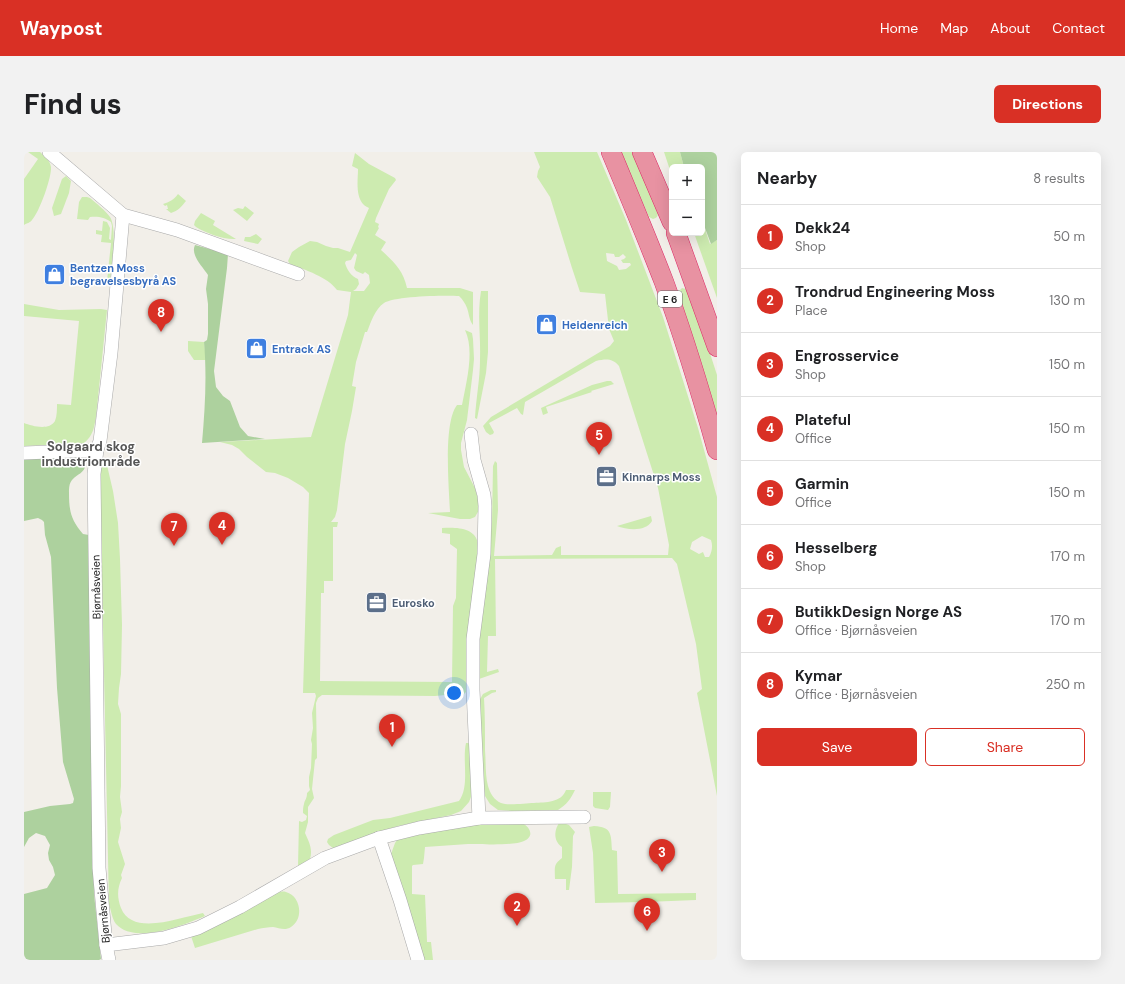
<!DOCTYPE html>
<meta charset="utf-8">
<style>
:root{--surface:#fff;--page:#f2f2f2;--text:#202124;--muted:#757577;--line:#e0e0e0;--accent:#d93025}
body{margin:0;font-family:"DM Sans",sans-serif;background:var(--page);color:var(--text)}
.controls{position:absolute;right:12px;top:12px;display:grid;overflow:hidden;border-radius:6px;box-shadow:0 4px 16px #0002}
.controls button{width:36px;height:36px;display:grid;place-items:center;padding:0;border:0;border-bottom:1px solid var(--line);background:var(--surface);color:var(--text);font:20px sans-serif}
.you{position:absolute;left:430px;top:541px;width:14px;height:14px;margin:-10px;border:3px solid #fff;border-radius:50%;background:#1a73e8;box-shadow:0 0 0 6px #1a73e833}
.badge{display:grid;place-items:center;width:26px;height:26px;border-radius:50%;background:var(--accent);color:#fff;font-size:13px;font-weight:700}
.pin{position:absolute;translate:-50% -33px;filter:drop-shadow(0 1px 2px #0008)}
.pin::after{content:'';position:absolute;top:21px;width:14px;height:12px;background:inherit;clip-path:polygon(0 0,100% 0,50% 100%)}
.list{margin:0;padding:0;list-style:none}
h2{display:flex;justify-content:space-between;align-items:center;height:52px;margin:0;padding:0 16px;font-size:17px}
h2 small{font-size:13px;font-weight:400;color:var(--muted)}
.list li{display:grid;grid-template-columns:26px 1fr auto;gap:12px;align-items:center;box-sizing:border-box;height:64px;padding:0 16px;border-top:1px solid var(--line)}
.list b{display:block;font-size:15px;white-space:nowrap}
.list p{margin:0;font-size:13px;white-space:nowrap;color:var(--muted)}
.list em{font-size:13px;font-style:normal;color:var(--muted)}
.actions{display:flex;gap:8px;padding:12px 16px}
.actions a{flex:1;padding:9px 0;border:1px solid var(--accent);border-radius:6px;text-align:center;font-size:14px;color:var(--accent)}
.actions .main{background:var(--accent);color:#fff}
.map{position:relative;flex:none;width:693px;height:808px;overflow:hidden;border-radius:6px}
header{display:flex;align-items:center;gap:24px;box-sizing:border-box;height:56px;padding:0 20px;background:var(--accent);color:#fff}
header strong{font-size:19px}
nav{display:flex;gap:22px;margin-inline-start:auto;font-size:14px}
.intro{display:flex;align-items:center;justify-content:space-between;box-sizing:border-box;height:96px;padding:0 24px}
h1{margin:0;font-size:28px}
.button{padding:10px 18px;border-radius:6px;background:var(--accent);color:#fff;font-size:14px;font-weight:700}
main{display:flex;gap:24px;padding:0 24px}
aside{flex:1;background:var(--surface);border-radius:6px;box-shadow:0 4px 16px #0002}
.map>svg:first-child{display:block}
.grass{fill:#cdebb0;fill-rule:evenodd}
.forest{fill:#add19e}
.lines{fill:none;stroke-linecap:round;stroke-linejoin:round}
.minor-casing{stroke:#a9a9a9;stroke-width:14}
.highway-casing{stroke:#dc2a67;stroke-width:20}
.minor{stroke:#fff;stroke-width:13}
.highway{stroke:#e892a2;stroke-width:19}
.labels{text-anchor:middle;stroke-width:3;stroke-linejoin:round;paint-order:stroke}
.shield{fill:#fff;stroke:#646464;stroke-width:1}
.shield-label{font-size:10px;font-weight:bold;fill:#222}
.shop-label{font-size:11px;font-weight:bold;fill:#366cbe;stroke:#fff;text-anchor:start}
.service-label{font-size:11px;font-weight:bold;fill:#4e5e75;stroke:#fff;text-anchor:start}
.street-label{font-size:11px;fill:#222;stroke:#fff}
.quarter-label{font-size:13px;font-weight:bold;fill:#555;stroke:#fff}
</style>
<header>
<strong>Waypost</strong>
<nav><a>Home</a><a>Map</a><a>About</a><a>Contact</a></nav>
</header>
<div class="intro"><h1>Find us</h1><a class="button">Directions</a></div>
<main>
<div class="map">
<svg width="693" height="808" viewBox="0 0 693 808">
<rect width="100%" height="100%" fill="#f2efe9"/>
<!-- grass -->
<g class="grass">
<path d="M 4,0 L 16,0 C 20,4 26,8 27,15 C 28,25 15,61 8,68 C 6,71 3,71 0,73 L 0,27 L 14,7 Z"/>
<path d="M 510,0 L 573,0 L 602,68 L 639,165 L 674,276 L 693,345 L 693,644 L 673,541 L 678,537 L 672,492 L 653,412 L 648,406 L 471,407 L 472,484 L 464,484 L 463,520 L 474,517 L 475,520 L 455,527 L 455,480 L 468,371 L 469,314 L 471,309 L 473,311 L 474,358 L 470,404 L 528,403 L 532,396 L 537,394 L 537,403 L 644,403 L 645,393 L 634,336 L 595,214 C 588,206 582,207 572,209 L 501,250 L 499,263 L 497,262 L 493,256 L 465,271 L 470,280 L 469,282 L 466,283 L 462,280 L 459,274 L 467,265 L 586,194 L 590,189 L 585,177 L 581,142 L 556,140 L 548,116 L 526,45 L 513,25 L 514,19 L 516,15 ZM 582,101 L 590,102 L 591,105 L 595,105 L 599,102 L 602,105 L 600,107 L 597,108 L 599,111 L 606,111 L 607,113 L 602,117 L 595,118 L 593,114 L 583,109 ZM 678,384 L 687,388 C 689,394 688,400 685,405 L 681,405 L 679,400 L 675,402 L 666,397 L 668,390 Z"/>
<path d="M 596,0 L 610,0 L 634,60 C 634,64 633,66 629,67 L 625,65 Z"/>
<polygon points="640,0 656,0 660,15 648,15 648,24"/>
<path d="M 331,1 L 345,12 L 371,26 L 372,28 L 365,37 L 352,66 L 351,70 L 355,72 L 354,75 L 355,76 L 351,83 L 362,90 L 357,98 C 370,110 379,118 383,136 L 436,136 L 449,140 L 449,173 C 445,168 445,161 443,156 C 441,151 439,148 435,144 C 422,143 370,144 360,151 C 351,157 347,170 343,180 L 341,180 L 332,210 L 328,234 L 332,235 L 328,259 L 321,292 L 313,358 L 311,365 L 307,370 L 314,370 L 313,375 L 309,375 L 309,429 L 300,429 L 300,441 L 297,441 L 296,529 L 428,530 L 429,454 L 432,446 L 433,397 L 426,392 L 426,382 L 418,381 L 418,376 C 431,375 452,375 454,392 C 455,396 454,399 454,402 L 442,540 L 439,543 L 421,543 L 411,544 L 302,543 L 298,543 L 294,546 L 292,551 L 293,606 L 291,608 L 288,637 L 290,646 L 284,655 L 284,670 L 281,681 C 285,690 289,697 286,707 L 274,714 L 275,669 L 278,670 L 282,668 L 283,664 L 279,661 C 279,658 279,655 280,652 C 281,647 283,647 283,641 L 286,638 L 285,634 L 285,625 L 287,616 L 288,592 L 287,588 L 289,576 L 288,561 L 292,544 L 291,541 L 279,541 L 285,341 L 279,335 L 264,326 L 251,321 L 242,320 L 223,305 L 215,297 L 208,293 L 196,290 L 287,285 L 324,163 L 327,140 L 313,138 C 304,125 281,118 266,112 L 264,109 L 268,100 L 275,95 L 286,89 L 293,90 L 302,94 L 309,96 L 314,96 L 326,100 L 345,56 C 343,55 341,54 340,53 C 331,44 334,27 334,17 L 328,14 ZM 331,101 L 333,103 L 330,116 L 332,119 L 339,122 L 341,120 L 345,123 L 346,131 L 340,139 L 329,139 L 332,137 L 335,132 L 334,127 C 327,124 323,118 321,111 L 322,109 L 327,108 Z"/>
<polygon points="42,24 47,29 45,41 37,62 30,64 28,56 38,27"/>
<path d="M 154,42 L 162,49 C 158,54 154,59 147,61 L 142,57 L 144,57 L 143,53 L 141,54 L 139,52 C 145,50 150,48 154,42 Z"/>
<path d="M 58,45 L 63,45 L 66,46 C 73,52 81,58 86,65 C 94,78 87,115 86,130 L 84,131 L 83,129 L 87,91 L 77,90 L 78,83 L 72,82 L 72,78 L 78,79 L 79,69 L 83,70 L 86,76 L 85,87 L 87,88 L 88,74 L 87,70 C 81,65 73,64 66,65 L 64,68 L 53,67 L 55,50 Z"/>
<polygon points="221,54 230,61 223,69 209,58 214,56 219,57"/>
<path d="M 177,61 L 191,69 L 189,73 L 212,87 C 200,88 182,81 172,75 L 170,73 L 171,69 Z"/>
<polygon points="678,68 686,92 693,88 693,146 670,81 678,81"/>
<polygon points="232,82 238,87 234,92 220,89 221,85 226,85"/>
<polygon points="658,136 662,137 671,155 693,223 693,266 654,143 656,138"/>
<path d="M 457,139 L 464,139 L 464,200 L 462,221 L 453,267 L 451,266 C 452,247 456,227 456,208 C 457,185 453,162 457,139 Z"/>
<path d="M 0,152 L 35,158 L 77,157 L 83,158 L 72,265 C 70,276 69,284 60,291 L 0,294 L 0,271 C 8,274 25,279 31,269 C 33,264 33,257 33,252 L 47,253 L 55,169 L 0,164 Z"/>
<path d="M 441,178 L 448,181 L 449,187 L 450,207 L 449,218 L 443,268 L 437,291 L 437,298 L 440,315 L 451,336 L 455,351 L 455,358 L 451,365 L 446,367 L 436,367 L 404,361 L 426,360 C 425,336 419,271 433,253 L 438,253 C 442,231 451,199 441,178 Z"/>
<polygon points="164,189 180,190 182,208 170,208 164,199"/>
<polygon points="583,229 587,229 590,232 567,239 568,240 522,255 524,261 519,263 517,256 568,233"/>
<path d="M 82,309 L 89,339 L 94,371 L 96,407 L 98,473 L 97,522 L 95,536 L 94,552 L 97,562 L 97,634 L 96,645 L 98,660 L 96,667 L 97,676 L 94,690 L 101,712 L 97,723 L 98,726 C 93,736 93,746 97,756 C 108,785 157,765 179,761 L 181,764 C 160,773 111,793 92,772 C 88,767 87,758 85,752 L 76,336 L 76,312 L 79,310 Z"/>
<path d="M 627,364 L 628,369 C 622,380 603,378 593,374 Z"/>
<path d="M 467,538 L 472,538 L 472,540 L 468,541 L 460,546 C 461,563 461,580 461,598 C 462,609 461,623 464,634 C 466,641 470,648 477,651 C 485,654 501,651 510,651 C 522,650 537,651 542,638 L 551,638 C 546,648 543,652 534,658 L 488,659 L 474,658 L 466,652 L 461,644 L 459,635 L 455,549 L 459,542 Z"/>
<path d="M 442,591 L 444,591 L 446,592 L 448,636 L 447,645 L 445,650 L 437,659 L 427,663 L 374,674 L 352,681 L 309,696 L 305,693 L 303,690 L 304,687 L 310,683 L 349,668 L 366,666 L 435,649 C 446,634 438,609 442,591 Z"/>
<polygon points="569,640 587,640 586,655 584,658 571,656 569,654"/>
<path d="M 536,670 L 545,673 L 551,680 L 549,684 L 548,715 L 545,738 L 542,738 L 542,727 L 531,727 C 531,715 529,713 538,706 L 538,695 C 529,689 530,677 536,670 Z"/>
<path d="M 498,671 C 506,675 511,684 500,689 C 491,694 456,692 444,692 C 430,693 415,694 401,695 L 400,706 L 399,712 L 389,713 L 388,714 L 388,742 L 401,743 L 403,789 L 403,790 L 407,790 L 409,808 L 398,808 L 367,702 L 371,691 L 373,688 L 377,685 L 446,672 Z"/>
<path d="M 570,674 C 588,675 587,682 588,698 L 593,699 L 594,742 L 672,741 L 672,748 L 622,750 L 571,751 L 569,701 L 565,675 Z"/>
<path d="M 252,740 C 255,740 259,739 262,740 C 277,744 280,767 267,775 C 261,779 255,776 249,775 C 244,775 239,776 234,777 L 171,796 L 167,784 L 205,768 Z"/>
</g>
<!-- forest -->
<g class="forest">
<polygon points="656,0 693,0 693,88 687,92 678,68 678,15 660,15"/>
<path d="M 171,93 L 204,102 L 203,116 L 190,219 L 192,235 L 199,244 L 206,249 L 216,275 L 224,284 L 241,287 L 178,291 C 181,257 183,224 180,190 L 183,188 L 184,182 L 184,152 L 182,137 L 184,123 C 179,115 166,103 171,93 Z"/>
<path d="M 52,304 L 58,308 L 62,312 C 60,322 54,321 48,328 C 45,332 45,336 45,341 C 45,359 47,368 59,382 L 65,383 L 70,742 L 77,807 L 75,808 L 0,808 L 0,742 L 23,736 L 31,723 L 29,715 L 25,708 L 24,701 L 26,693 L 21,684 L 12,681 L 5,686 L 0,695 L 0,660 L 26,654 L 46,652 L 49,651 L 50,647 L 39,610 L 33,536 L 27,405 L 21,383 L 20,370 L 18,368 L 14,366 L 0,369 L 0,306 Z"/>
</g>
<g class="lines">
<defs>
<g id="minor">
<polyline points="25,0 99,63 153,78 274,122"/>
<polyline points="447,282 450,308 460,343 461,354 460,402 449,487 449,538 455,666"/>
<polyline points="0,301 73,298"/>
<polyline points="355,686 376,748 394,808"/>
<polyline points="82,793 140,786 174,776 216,755 301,706 355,686 395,676 455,666 560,665"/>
<polyline points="85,808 82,793 75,716 70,322 73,298 76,289 87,201 99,63"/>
</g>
<g id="highway">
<path d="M 587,0 C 605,43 623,86 640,130 C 660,185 677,241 693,298"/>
<polyline points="618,0 648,70"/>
<polyline points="652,81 693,195"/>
</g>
</defs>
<!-- minor casing -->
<use href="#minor" class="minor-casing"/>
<!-- highway casing -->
<use href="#highway" class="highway-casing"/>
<!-- minor -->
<use href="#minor" class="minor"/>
<!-- highway -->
<use href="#highway" class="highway"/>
</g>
<!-- icons -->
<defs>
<symbol id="shop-square" viewBox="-11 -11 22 22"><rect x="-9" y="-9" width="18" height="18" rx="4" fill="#3f7fe0" stroke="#fff"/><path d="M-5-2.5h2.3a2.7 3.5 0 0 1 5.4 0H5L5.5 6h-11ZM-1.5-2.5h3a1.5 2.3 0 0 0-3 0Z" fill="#fff"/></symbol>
<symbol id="office-square" viewBox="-11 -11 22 22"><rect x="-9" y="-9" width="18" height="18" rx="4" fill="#5c6f8a" stroke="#fff"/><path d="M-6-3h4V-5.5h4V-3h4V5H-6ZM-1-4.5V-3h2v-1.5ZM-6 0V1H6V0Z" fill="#fff"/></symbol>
</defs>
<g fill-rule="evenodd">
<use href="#shop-square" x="18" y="110" width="25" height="25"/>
<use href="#shop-square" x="510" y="160" width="25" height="25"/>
<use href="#shop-square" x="220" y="184" width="25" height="25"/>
<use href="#office-square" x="570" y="312" width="25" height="25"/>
<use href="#office-square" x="340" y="438" width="25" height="25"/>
</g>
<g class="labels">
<!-- shield labels -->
<rect class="shield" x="634" y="139" width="24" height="16" rx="3"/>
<g class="shield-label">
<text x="646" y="151">E 6</text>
</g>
<!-- shop labels -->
<g class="shop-label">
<text x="46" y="120">Bentzen Moss<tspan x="46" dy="13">begravelsesbyrå AS</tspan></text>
<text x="538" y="177">Heidenreich</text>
<text x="248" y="201">Entrack AS</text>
</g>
<!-- service labels -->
<g class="service-label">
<text x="598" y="329">Kinnarps Moss</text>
<text x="368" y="455">Eurosko</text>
</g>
<!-- street labels -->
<g class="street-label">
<text transform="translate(72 435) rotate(-91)" y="4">Bjørnåsveien</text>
<text transform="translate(79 759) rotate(-95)" y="4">Bjørnåsveien</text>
</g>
<!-- quarter labels -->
<g class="quarter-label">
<text x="67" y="299">Solgaard skog<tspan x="67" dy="15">industriområde</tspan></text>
</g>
</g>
</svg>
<div class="controls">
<button>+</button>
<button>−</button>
</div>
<div class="you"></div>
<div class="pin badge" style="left:368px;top:595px">1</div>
<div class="pin badge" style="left:493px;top:774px">2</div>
<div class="pin badge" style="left:638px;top:720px">3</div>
<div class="pin badge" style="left:198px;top:393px">4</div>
<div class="pin badge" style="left:575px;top:303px">5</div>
<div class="pin badge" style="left:623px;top:779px">6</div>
<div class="pin badge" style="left:150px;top:394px">7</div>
<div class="pin badge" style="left:137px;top:180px">8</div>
</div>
<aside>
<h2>Nearby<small>8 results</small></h2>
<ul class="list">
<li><span class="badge">1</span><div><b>Dekk24</b><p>Shop</p></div><em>50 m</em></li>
<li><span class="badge">2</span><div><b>Trondrud Engineering Moss</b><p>Place</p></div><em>130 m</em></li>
<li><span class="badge">3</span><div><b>Engrosservice</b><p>Shop</p></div><em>150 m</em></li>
<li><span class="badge">4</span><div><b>Plateful</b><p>Office</p></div><em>150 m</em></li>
<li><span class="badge">5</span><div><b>Garmin</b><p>Office</p></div><em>150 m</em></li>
<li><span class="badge">6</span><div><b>Hesselberg</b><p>Shop</p></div><em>170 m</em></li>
<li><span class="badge">7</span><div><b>ButikkDesign Norge AS</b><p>Office · Bjørnåsveien</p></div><em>170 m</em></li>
<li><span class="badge">8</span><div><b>Kymar</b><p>Office · Bjørnåsveien</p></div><em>250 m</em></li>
</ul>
<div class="actions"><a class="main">Save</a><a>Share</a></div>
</aside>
</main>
